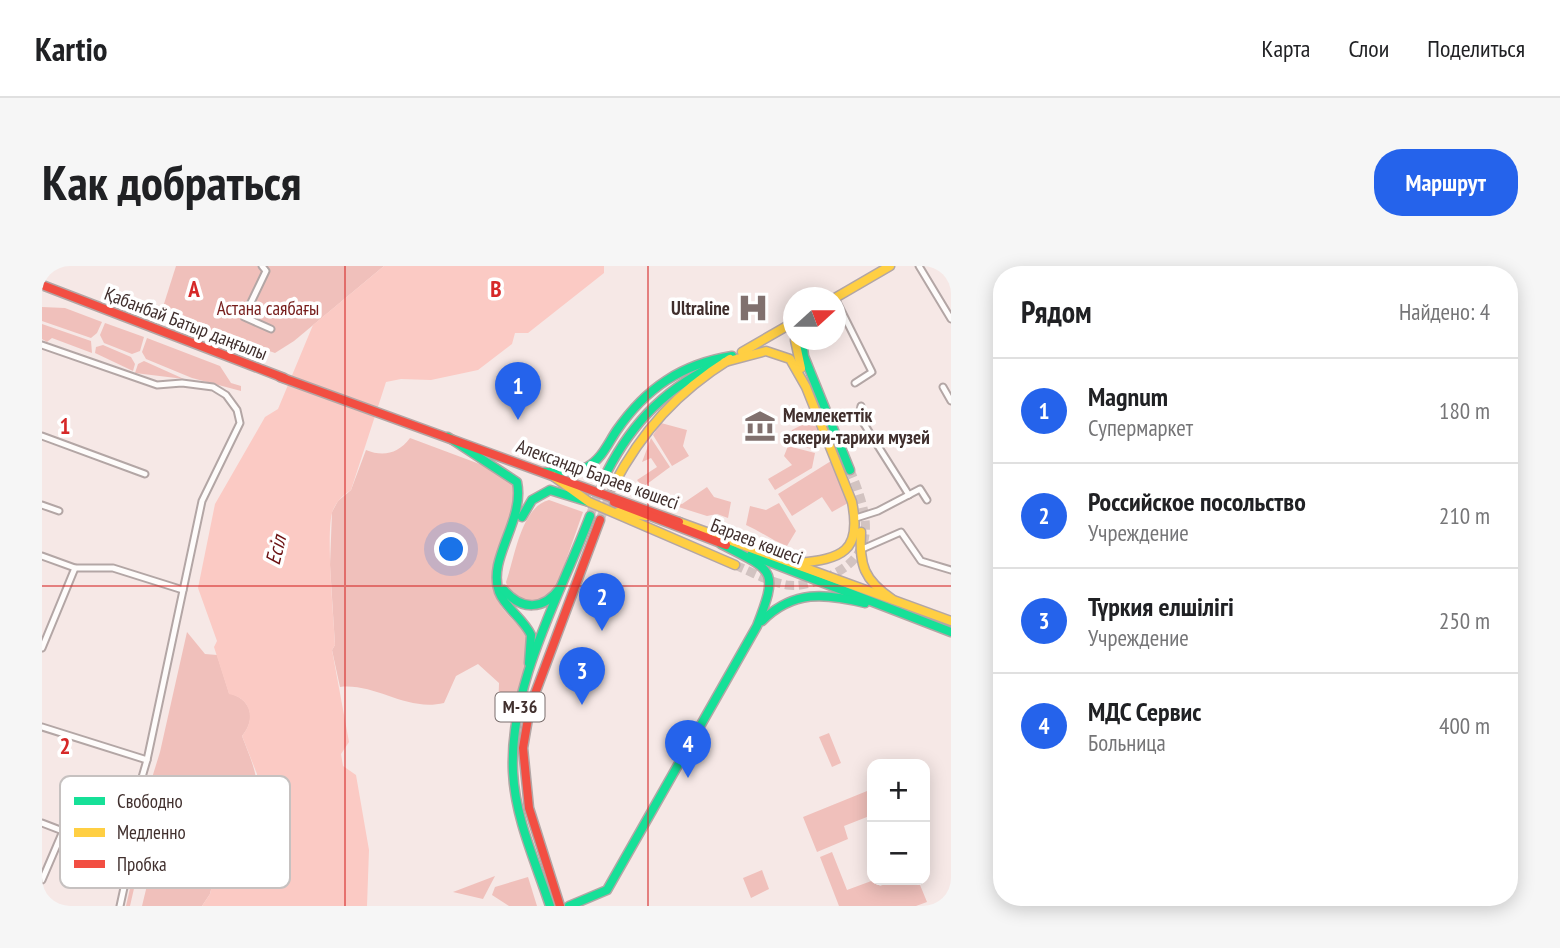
<!DOCTYPE html>
<html lang="ru">
<meta charset="utf-8">
<style>
:root{--surface:#fff;--page:#f6f6f6;--text:#202124;--muted:#757577;--line:#e0e0e0;--accent:#2563eb}
body{margin:0;font-family:"PT Sans Narrow",sans-serif;background:var(--page);color:var(--text)}
.controls{position:absolute;right:21px;bottom:21px;display:grid;overflow:hidden;border-radius:14px;box-shadow:0 4px 18px #0003}
.controls button{width:63px;height:63px;display:grid;place-items:center;padding:0;border:0;border-bottom:2px solid var(--line);background:var(--surface);color:var(--text);font:35px sans-serif}
.compass{position:absolute;left:741px;top:21px;width:63px;height:63px;border-radius:50%;background:var(--surface);box-shadow:0 4px 18px #0003;rotate:69deg}
.you{position:absolute;left:410px;top:284px;width:24px;height:24px;margin:-18px;border:5px solid #fff;border-radius:50%;background:#1a73e8;box-shadow:0 0 0 10px #1a73e833}
.badge{display:grid;place-items:center;width:46px;height:46px;border-radius:50%;background:var(--accent);color:#fff;font-size:23px;font-weight:700}
.pin{position:absolute;translate:-50% -58px;filter:drop-shadow(0 2px 4px #0008)}
.pin::after{content:'';position:absolute;top:37px;width:24px;height:21px;background:inherit;clip-path:polygon(0 0,100% 0,50% 100%)}
.list{margin:0;padding:0;list-style:none}
h2{display:flex;justify-content:space-between;align-items:center;height:91px;margin:0;padding:0 28px;font-size:30px}
h2 small{font-size:23px;font-weight:400;color:var(--muted)}
.list li{display:grid;grid-template-columns:46px 1fr auto;gap:21px;align-items:center;box-sizing:border-box;height:105px;padding:0 28px;border-top:2px solid var(--line)}
.list b{display:block;font-size:26px;white-space:nowrap}
.list p{margin:0;font-size:23px;white-space:nowrap;color:var(--muted)}
.list em{font-size:23px;font-style:normal;color:var(--muted)}
.map{position:relative;flex:none;width:909px;height:640px;overflow:hidden;border-radius:28px}
header{display:flex;align-items:center;gap:42px;box-sizing:border-box;height:98px;padding:0 35px;background:var(--surface);border-bottom:2px solid var(--line)}
header strong{font-size:33px}
nav{display:flex;gap:38px;margin-inline-start:auto;font-size:24px}
.intro{display:flex;align-items:center;justify-content:space-between;box-sizing:border-box;height:168px;padding:0 42px}
h1{margin:0;font-size:49px}
.button{padding:18px 32px;border-radius:28px;background:var(--accent);color:#fff;font-size:24px;font-weight:700}
main{display:flex;gap:42px;padding:0 42px}
aside{flex:1;background:var(--surface);border-radius:28px;box-shadow:0 4px 18px #0003}
.map>svg:first-child{display:block}
.green{fill:#f0c0bb}
.water{fill:#fbcac4}
.lines{fill:none;stroke-linecap:round;stroke-linejoin:round}
.primary-tunnel{stroke:#d2c3c1;stroke-width:9;stroke-dasharray:9 4.5;stroke-linecap:butt}
.street-casing{stroke:#b3a6a5;stroke-width:9}
.fast-casing{stroke:#b3a6a5;stroke-width:11}
.slow-casing{stroke:#b3a6a5;stroke-width:11}
.jam-casing{stroke:#b3a6a5;stroke-width:11}
.street{stroke:#fefcfb;stroke-width:5}
.fast{stroke:#16e098;stroke-width:8}
.slow{stroke:#ffcf43;stroke-width:8}
.jam{stroke:#f24e42;stroke-width:8}
.grid{fill:none;stroke:#d62828;stroke-width:2;stroke-opacity:0.55}
.labels{text-anchor:middle;stroke-width:7;stroke-linejoin:round;paint-order:stroke}
.shield{fill:#fff;stroke:#796d6c;stroke-width:2}
.shield-label{font-size:18px;font-weight:bold;fill:#402f2d}
.park-label{font-size:19px;fill:#761d1b;stroke:#fff}
.poi-label{font-size:19px;font-weight:bold;fill:#402f2d;stroke:#fff;text-anchor:end}
.street-label{font-size:19px;fill:#402f2d;stroke:#fff}
.water-label{font-size:21px;font-style:italic;fill:#6b1112;stroke:#fff}
.key{fill:#fff;stroke:#c6c1c0;stroke-width:2}
.key-label{font-size:19px;fill:#402f2d}
.grid-label{font-size:23px;text-anchor:middle;font-weight:bold;fill:#d62828;stroke:#fff;stroke-width:7;stroke-linejoin:round;paint-order:stroke}
</style>
<header>
<strong>Kartio</strong>
<nav><a>Карта</a><a>Слои</a><a>Поделиться</a></nav>
</header>
<div class="intro"><h1>Как добраться</h1><a class="button">Маршрут</a></div>
<main>
<div class="map">
<svg width="909" height="640" viewBox="0 0 909 640">
<rect width="100%" height="100%" fill="#f6e8e6"/>
<!-- green -->
<g class="green">
<polygon points="134,0 342,0 252,75 233,87 136,53 120,44"/>
<polygon points="0,41 23,42 60,56 55,67 49,72 0,55"/>
<polygon points="63,57 102,71 98,85 90,88 62,77 58,69"/>
<polygon points="0,58 49,75 50,87 10,72 5,76 0,73"/>
<polygon points="105,72 178,100 189,117 199,120 199,125 150,112 104,93 100,86"/>
<polygon points="61,79 89,91 93,98 91,105 53,87 54,81"/>
<polygon points="102,95 142,113 93,107 96,98"/>
<polygon points="771,153 777,169 774,184 746,177 750,164"/>
<polygon points="619,157 645,164 641,180 647,190 630,200 611,169"/>
<path d="M 368,172 L 459,206 L 470,214 L 477,227 C 471,252 446,296 451,320 C 453,337 466,349 477,360 C 500,383 474,427 465,451 L 456,450 L 457,417 L 436,398 L 414,410 L 402,437 C 364,446 334,417 298,421 L 290,384 L 293,379 L 288,299 L 290,246 L 296,235 L 309,224 L 324,184 C 341,191 356,188 368,172 Z"/>
<polygon points="609,172 628,201 601,221 595,214 615,201 609,192 600,196"/>
<polygon points="746,180 773,187 770,202 733,224 726,213 750,199 742,190"/>
<polygon points="789,195 806,237 790,246 780,231 750,250 736,228"/>
<polygon points="665,221 672,231 689,236 686,252 675,248 665,250 627,238 630,235 640,238"/>
<path d="M 507,234 L 541,246 L 513,326 L 488,343 L 466,324 L 464,316 C 473,291 479,241 507,234 Z"/>
<path d="M 737,237 L 754,265 L 745,280 C 729,274 718,265 704,259 L 708,240 L 724,244 Z"/>
<path d="M 145,366 L 163,388 L 175,389 L 187,427 C 209,433 215,452 200,470 C 214,507 230,536 185,558 L 168,628 L 160,640 L 100,640 L 115,578 L 92,570 L 118,486 Z"/>
<polygon points="787,467 799,497 790,501 777,471"/>
<polygon points="830,523 830,549 802,560 806,573 775,586 761,551"/>
<polygon points="790,586 805,624 832,614 838,620 853,614 876,614 885,636 874,640 797,640 778,591"/>
<polygon points="82,587 99,592 88,640 84,640 91,609 86,607"/>
<polygon points="720,604 727,623 709,632 701,612"/>
<polygon points="453,610 441,633 411,626"/>
<polygon points="486,611 495,640 467,640 450,629 453,621"/>
</g>
<!-- water -->
<path class="water" d="M 342,0 L 562,0 L 562,7 L 486,67 L 473,67 L 470,78 L 436,104 L 389,114 L 359,113 L 344,116 L 309,224 C 301,229 295,235 291,244 C 283,264 292,352 293,379 L 290,384 L 307,476 L 299,488 L 301,500 L 314,509 L 327,584 L 325,640 L 160,640 L 168,628 L 185,558 L 203,546 L 215,529 L 215,508 L 200,470 C 214,453 209,432 187,428 L 172,381 L 175,375 L 156,322 L 173,238 L 223,151 L 236,143 L 271,59 Z"/>
<g class="lines">
<!-- primary-tunnel -->
<g class="primary-tunnel">
<polyline points="548,250 560,216"/>
<polyline points="558,254 571,220"/>
<path d="M 693,299 C 710,306 727,316 745,319 C 759,321 774,316 787,310 C 839,288 825,245 808,204"/>
</g>
<defs>
<g id="street">
<polyline points="220,0 224,5 202,51 229,63"/>
<polyline points="877,0 909,53"/>
<polyline points="794,34 830,106 813,117"/>
<polyline points="0,79 115,119 140,117 171,121 184,129 195,144 198,157 160,235 105,494 78,587 83,617 78,640"/>
<polyline points="901,121 909,135"/>
<polyline points="819,140 817,150 867,229"/>
<polyline points="0,170 103,208"/>
<polyline points="0,239 17,245"/>
<polyline points="814,252 836,245 878,223 885,234"/>
<polyline points="818,284 859,266 879,295 909,304"/>
<polyline points="0,290 33,302 71,302 141,324"/>
<polyline points="0,382 33,302"/>
<polyline points="0,461 105,494"/>
<polyline points="0,557 78,587"/>
<polyline points="0,614 21,565"/>
</g>
<g id="fast">
<polyline points="760,74 762,90 808,204"/>
<path d="M 406,171 L 475,216 C 483,255 445,292 457,326 C 463,342 481,352 489,369 L 487,397"/>
<path d="M 502,206 C 516,205 532,207 545,201 C 560,193 566,177 575,164 C 604,122 640,98 690,90"/>
<path d="M 560,216 C 585,163 618,126 671,100"/>
<polyline points="480,251 490,234 508,224 547,236"/>
<polyline points="709,289 909,366"/>
<path d="M 462,324 C 480,345 502,344 518,322"/>
<path d="M 720,355 C 751,324 783,327 823,337"/>
<path d="M 508,640 C 494,597 473,552 471,506 C 467,418 518,330 548,250"/>
<path d="M 527,640 L 565,624 L 715,360 C 737,303 732,305 679,278"/>
</g>
<g id="slow">
<polyline points="793,32 848,0"/>
<polyline points="753,74 759,102"/>
<polyline points="700,86 752,56"/>
<path d="M 683,96 L 724,85 L 748,93 L 764,121 L 810,236 C 820,286 800,293 755,297"/>
<polyline points="511,210 547,236 693,299"/>
<path d="M 571,220 C 600,165 635,126 688,93"/>
<polyline points="576,246 604,250"/>
<polyline points="637,256 909,355"/>
<path d="M 819,266 C 817,299 822,314 850,333"/>
</g>
<g id="jam">
<polyline points="0,19 242,112"/>
<polyline points="238,111 637,256"/>
<polyline points="572,236 684,279"/>
<polyline points="518,640 487,542 481,482 488,441 558,254"/>
</g>
</defs>
<!-- street casing -->
<use href="#street" class="street-casing"/>
<!-- fast casing -->
<use href="#fast" class="fast-casing"/>
<!-- slow casing -->
<use href="#slow" class="slow-casing"/>
<!-- jam casing -->
<use href="#jam" class="jam-casing"/>
<!-- street -->
<use href="#street" class="street"/>
<!-- fast -->
<use href="#fast" class="fast"/>
<!-- slow -->
<use href="#slow" class="slow"/>
<!-- jam -->
<use href="#jam" class="jam"/>
</g>
<!-- grid -->
<path class="grid" d="M 303,0 L 303,640M 606,0 L 606,640M 0,320 L 909,320"/>
<!-- icons -->
<defs>
<symbol id="hospital-bare" viewBox="-9 -9 18 18"><path d="M-5-5h3v3.5h4V-5h3V5h-3V1.5h-4V5h-3Z" fill="#80706e" stroke="#fff" stroke-width="2.5" paint-order="stroke"/></symbol>
<symbol id="museum-bare" viewBox="-9 -9 18 18"><path d="M0-6L6-3V-2H-6V-3ZM-5-1h2V3h-2ZM-1-1h2V3h-2ZM3-1h2V3H3ZM-6 4H6V6H-6Z" fill="#80706e" stroke="#fff" stroke-width="2.5" paint-order="stroke"/></symbol>
</defs>
<g fill-rule="evenodd">
<use href="#hospital-bare" x="689" y="20" width="44" height="44"/>
<use href="#museum-bare" x="696" y="138" width="44" height="44"/>
</g>
<g class="labels">
<!-- shield labels -->
<rect class="shield" x="453.5" y="426.5" width="49" height="29" rx="5"/>
<g class="shield-label">
<text x="478" y="447">M-36</text>
</g>
<!-- park labels -->
<g class="park-label">
<text x="226" y="49">Астана саябағы</text>
</g>
<!-- poi labels -->
<g class="poi-label">
<text x="688" y="49">Ultraline</text>
<text x="741" y="156" text-anchor="start">Мемлекеттік<tspan x="741" dy="22">әскери-тарихи музей</tspan></text>
</g>
<!-- street labels -->
<g class="street-label">
<text transform="translate(144 57) rotate(21)" y="7">Қабанбай Батыр даңғылы</text>
<text transform="translate(556 208) rotate(20)" y="7">Александр Бараев көшесі</text>
<text transform="translate(715 275) rotate(21)" y="7">Бараев көшесі</text>
</g>
<!-- water labels -->
<g class="water-label">
<text transform="translate(234 284) rotate(-76)" y="7">Есіл</text>
</g>
</g>
<!-- legend -->
<rect x="18" y="510" width="230" height="112" rx="10" class="key"/>
<rect x="32" y="531" width="31" height="8" fill="#16e098"/>
<rect x="32" y="562" width="31" height="9" fill="#ffcf43"/>
<rect x="32" y="594" width="31" height="8" fill="#f24e42"/>
<g class="key-label">
<text x="75" y="542">Свободно</text>
<text x="75" y="573">Медленно</text>
<text x="75" y="605">Пробка</text>
</g>
<g class="grid-label">
<text x="152" y="31">A</text>
<text x="454" y="31">B</text>
<text x="23" y="168">1</text>
<text x="23" y="488">2</text>
</g>
</svg>
<div class="controls">
<button>+</button>
<button>−</button>
</div>
<svg class="compass" viewBox="-18 -18 36 36"><path d="M0-13l5 13h-10z" fill="#e53935"/><path d="M0 13l5-13h-10z" fill="#757577"/></svg>
<div class="you"></div>
<div class="pin badge" style="left:476px;top:154px">1</div>
<div class="pin badge" style="left:560px;top:365px">2</div>
<div class="pin badge" style="left:540px;top:439px">3</div>
<div class="pin badge" style="left:646px;top:512px">4</div>
</div>
<aside>
<h2>Рядом<small>Найдено: 4</small></h2>
<ul class="list">
<li><span class="badge">1</span><div><b>Magnum</b><p>Супермаркет</p></div><em>180 m</em></li>
<li><span class="badge">2</span><div><b>Российское посольство</b><p>Учреждение</p></div><em>210 m</em></li>
<li><span class="badge">3</span><div><b>Түркия елшілігі</b><p>Учреждение</p></div><em>250 m</em></li>
<li><span class="badge">4</span><div><b>МДС Сервис</b><p>Больница</p></div><em>400 m</em></li>
</ul>
</aside>
</main>
